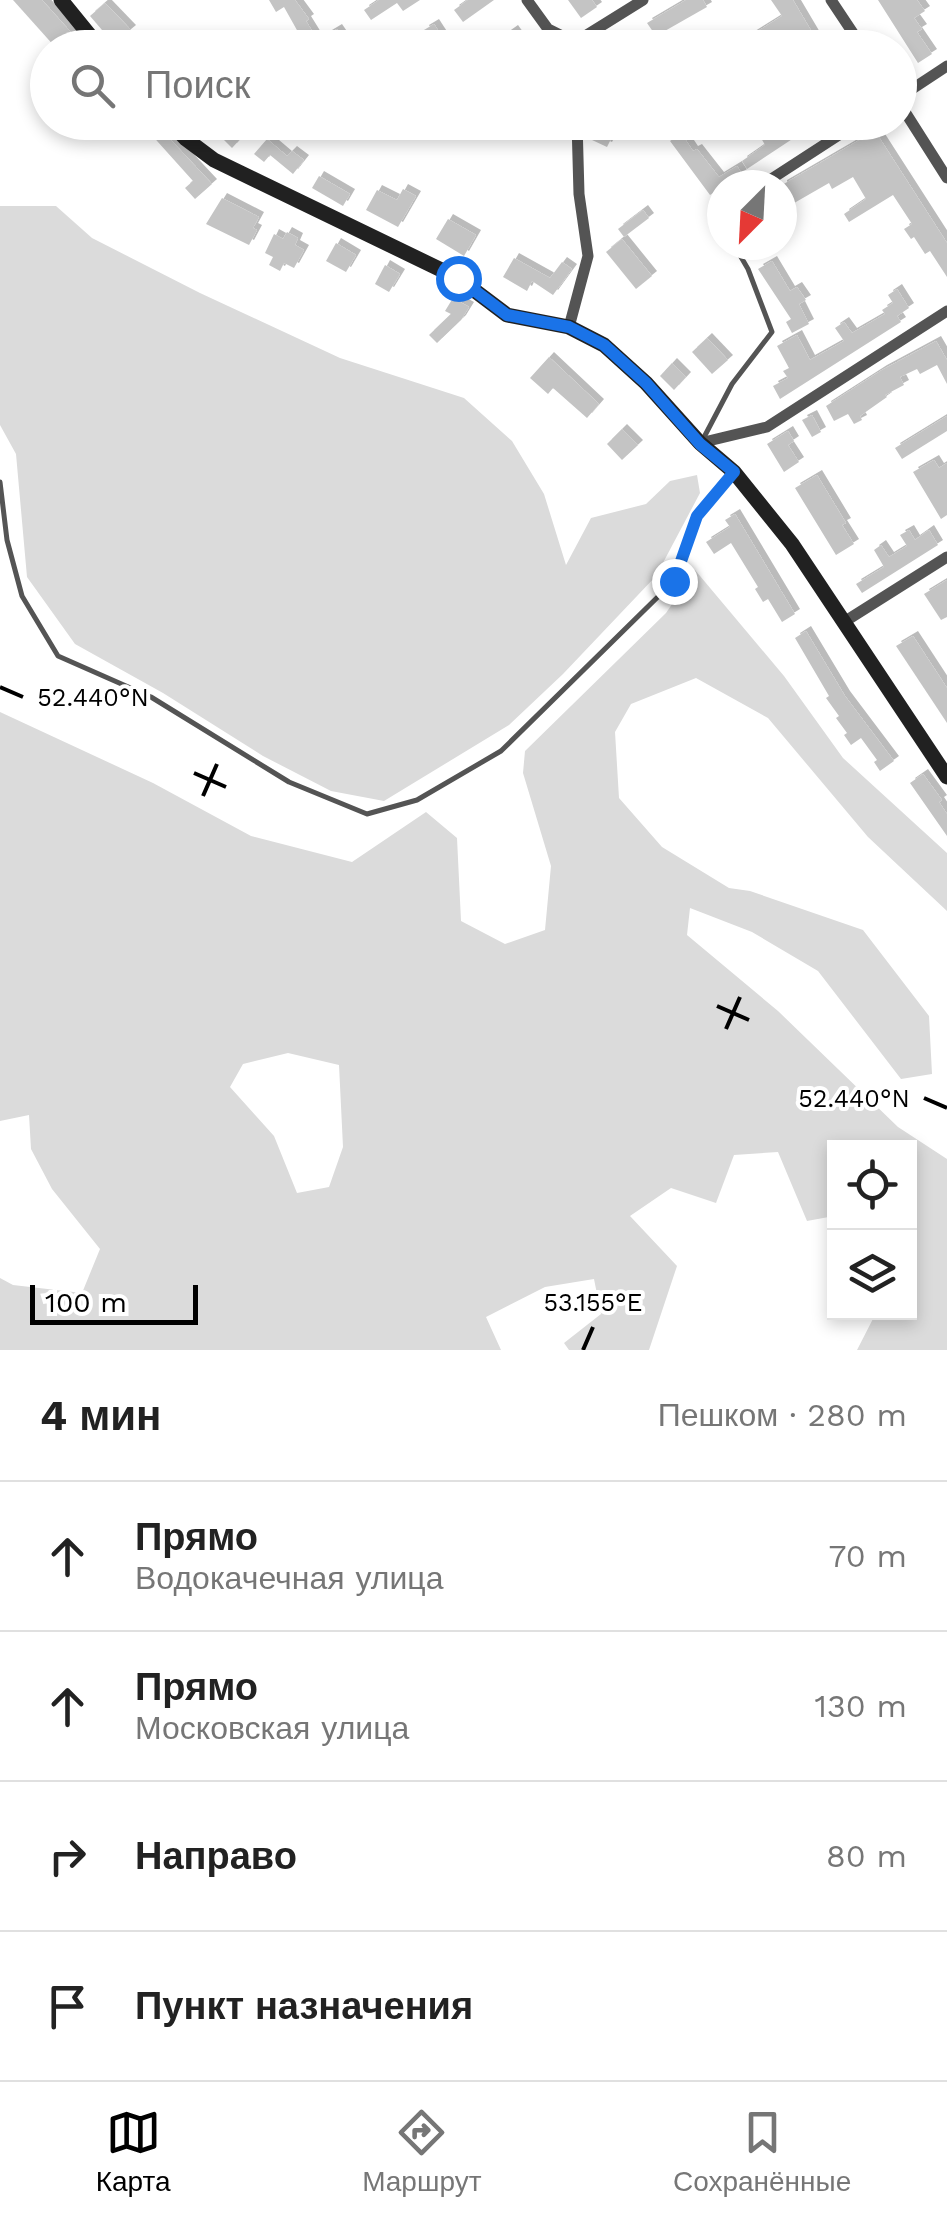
<!DOCTYPE html>
<html lang="ru">
<meta charset="utf-8">
<style>
:root{--surface:#fff;--page:#f2f2f2;--text:#222;--muted:#767676;--line:#e0e0e0;--accent:#000}
body{margin:0;font-family:"Work Sans",sans-serif;background:var(--page);color:var(--text)}
.controls{position:absolute;right:30px;bottom:30px;display:grid;overflow:hidden;border-radius:0px;box-shadow:0 5px 15px #0003}
.controls button{width:90px;height:90px;display:grid;place-items:center;padding:0;border:0;border-bottom:2px solid var(--line);background:var(--surface);color:var(--text);font:50px sans-serif}
.compass{position:absolute;left:707px;top:170px;width:90px;height:90px;border-radius:50%;background:var(--surface);box-shadow:0 5px 15px #0003;rotate:204deg}
.scale{position:absolute;left:30px;bottom:25px;width:168px;box-sizing:border-box;padding-left:10px;border:5px solid #000;border-top:0;font-size:28px;line-height:35px;white-space:nowrap;color:#000;-webkit-text-stroke:8px #fff;paint-order:stroke}
.stop{position:absolute;width:30px;height:30px;margin:-22px;border:8px solid #1a73e8;border-radius:50%;background:#fff}
.stop.end{background:#1a73e8;border-color:#fff;box-shadow:0 2px 10px #0008}
.list{margin:0;padding:0;list-style:none}
h2{display:flex;justify-content:space-between;align-items:center;height:130px;margin:0;padding:0 40px;font-size:42px}
h2 small{font-size:32px;font-weight:400;color:var(--muted)}
.list li{display:grid;grid-template-columns:65px 1fr auto;gap:30px;align-items:center;box-sizing:border-box;height:150px;padding:0 40px;border-top:2px solid var(--line)}
.list b{display:block;font-size:38px;white-space:nowrap}
.list p{margin:0;font-size:32px;white-space:nowrap;color:var(--muted)}
.list em{font-size:32px;font-style:normal;color:var(--muted)}
.icon{flex:none;width:55px;height:55px;fill:none;stroke:currentColor;stroke-width:2;stroke-linecap:round;stroke-linejoin:round}
.map{position:relative;flex:none;width:947px;height:1350px;overflow:hidden}
.search{position:absolute;background:var(--surface);box-shadow:0 5px 15px #0003;left:30px;right:30px;top:30px;height:110px;display:flex;align-items:center;gap:25px;box-sizing:border-box;padding:0 35px;border-radius:55px;color:var(--muted);font-size:38px}
.sheet{height:730px;background:var(--surface)}
nav{display:flex;justify-content:space-around;align-items:center;box-sizing:border-box;height:140px;border-top:2px solid var(--line);background:var(--surface);font-size:28px;color:var(--muted)}
nav a{display:grid;justify-items:center;gap:5px}
nav .on{color:var(--accent)}
.map>svg:first-child{display:block}
.green{fill:#dbdbdb;fill-rule:evenodd}
.building{fill:#c4c4c4;filter:url(#shadow)}
.lines{fill:none;stroke-linecap:round;stroke-linejoin:round}
.lane{stroke:#545454;stroke-width:5}
.street{stroke:#545454;stroke-width:11}
.secondary{stroke:#212121;stroke-width:15}
.route{stroke:#1a73e8;stroke-width:12}
.ticks{fill:none;stroke:#000;stroke-width:4}
.ticks-label{font-size:25px;text-anchor:middle;fill:#000;stroke:#fff;stroke-width:8;stroke-linejoin:round;paint-order:stroke}
</style>
<div class="map">
<svg width="947" height="1350" viewBox="0 0 947 1350">
<defs>
<filter id="shadow"><feDropShadow dx="5" dy="-5" stdDeviation="0" flood-color="#0004"/></filter>
</defs>
<rect width="100%" height="100%" fill="#fff"/>
<!-- green -->
<g class="green">
<polygon points="0,206 56,206 92,238 200,293 340,358 464,398 512,441 544,494 566,565 591,518 646,504 670,481 697,475 700,493 656,576 563,674 509,725 384,801 331,791 263,756 163,693 75,644 27,577 16,454 0,425"/>
<path d="M 695,570 L 784,676 L 843,758 L 947,853 L 947,911 L 868,837 L 768,718 L 696,678 L 631,704 L 615,732 L 619,798 L 662,847 L 729,888 L 750,891 L 863,930 L 929,1016 L 932,1074 L 901,1079 L 818,971 L 752,932 L 690,908 L 687,935 L 778,1011 L 898,1127 L 947,1159 L 947,1350 L 857,1350 L 876,1313 L 910,1312 L 910,1148 L 834,1148 L 834,1216 L 807,1221 L 778,1152 L 734,1155 L 716,1203 L 671,1188 L 630,1216 L 677,1266 L 649,1350 L 569,1350 L 564,1343 L 601,1314 L 594,1279 L 545,1287 L 486,1317 L 501,1350 L 0,1350 L 0,1278 L 13,1285 L 82,1293 L 100,1249 L 52,1189 L 31,1149 L 29,1115 L 0,1121 L 0,712 L 153,783 L 251,836 L 352,862 L 426,812 L 457,838 L 461,921 L 505,944 L 545,930 L 551,866 L 523,773 L 525,751 L 666,613 ZM 288,1053 L 339,1065 L 343,1147 L 329,1187 L 297,1193 L 274,1136 L 230,1087 L 243,1064 Z"/>
</g>
<!-- building -->
<g class="building">
<polygon points="13,0 42,0 85,48 56,48"/>
<polygon points="269,0 295,0 309,19 306,21 319,42 307,48 284,7 276,12"/>
<polygon points="379,0 420,0 403,11 397,3 371,20 364,10"/>
<polygon points="468,0 494,0 463,22 454,10"/>
<polygon points="568,0 592,0 597,7 581,18"/>
<polygon points="686,0 703,0 707,7 656,36 647,23"/>
<polygon points="771,0 793,0 819,44 814,48 799,48 791,35 771,48 731,48 782,16"/>
<polygon points="878,0 917,0 925,11 914,18 922,29 917,32 932,54 918,63"/>
<polygon points="105,3 131,30 114,44 90,16"/>
<polygon points="434,24 445,41 434,47 424,30"/>
<polygon points="337,29 350,48 336,48 327,35"/>
<polygon points="513,30 526,48 504,48 499,40"/>
<polygon points="140,122 154,122 212,184 195,199 185,188 193,181"/>
<polygon points="752,122 818,122 747,169 742,161 765,145"/>
<polygon points="232,124 244,135 232,148 220,136"/>
<polygon points="598,128 613,135 607,147 592,140"/>
<polygon points="875,131 947,243 947,277 930,251 925,254 914,237 911,239 904,229 912,224 893,195 849,222 844,214 866,199 853,177 832,189 829,183 782,210 782,185"/>
<polygon points="681,133 693,151 697,149 719,177 737,166 742,174 710,195 670,141"/>
<polygon points="267,139 287,156 292,151 304,160 293,174 270,155 264,162 254,154"/>
<polygon points="319,176 350,194 343,206 312,188"/>
<polygon points="403,189 416,196 398,227 366,210 377,190 397,200"/>
<polygon points="222,198 259,217 253,228 257,230 249,245 206,224"/>
<polygon points="643,210 649,218 624,237 618,229"/>
<polygon points="448,219 476,235 464,256 436,239"/>
<polygon points="287,232 298,238 295,245 304,250 294,268 284,263 280,271 269,265 273,257 265,253 274,234 283,239"/>
<polygon points="622,239 652,276 636,289 606,252"/>
<polygon points="336,243 356,255 346,272 326,261"/>
<polygon points="514,258 550,278 562,262 572,269 553,295 532,281 527,291 503,277"/>
<polygon points="772,261 790,291 797,287 806,300 799,304 809,324 792,333 786,322 791,319 758,269"/>
<polygon points="385,265 400,274 389,292 375,284"/>
<polygon points="897,289 909,308 897,316 901,322 780,399 773,386 788,378 783,371 789,368 777,346 797,335 810,360 844,341 835,328 844,322 852,333 885,314 882,310 893,303 888,295"/>
<polygon points="453,298 469,307 461,320 437,343 429,335 451,314 445,311"/>
<polygon points="707,338 728,360 712,374 692,352"/>
<polygon points="936,341 947,360 947,384 937,365 920,374 917,369 900,377 904,385 885,395 887,397 860,416 862,420 854,424 848,414 834,421 826,406 882,370"/>
<polygon points="549,357 599,404 587,418 553,388 548,394 530,378"/>
<polygon points="672,363 686,377 674,390 660,376"/>
<polygon points="812,415 821,432 812,437 802,420"/>
<polygon points="947,416 947,431 902,459 895,448"/>
<polygon points="622,429 638,445 622,460 607,444"/>
<polygon points="788,431 794,441 788,445 799,462 784,472 767,444"/>
<polygon points="934,460 939,468 947,463 947,515 941,519 913,472"/>
<polygon points="817,475 846,523 842,525 854,544 836,555 795,488"/>
<polygon points="735,514 795,614 782,622 768,599 763,602 755,589 758,587 731,543 714,554 706,542 730,527 725,520"/>
<polygon points="909,530 915,540 929,530 938,545 862,593 856,584 884,567 874,550 881,545 889,557 907,546 900,535"/>
<polygon points="947,580 947,617 941,620 924,594"/>
<polygon points="806,631 845,696 894,761 880,771 874,762 877,760 861,738 851,745 844,735 847,733 836,718 839,716 826,698 829,696 795,638"/>
<polygon points="913,636 947,688 947,723 896,646"/>
<polygon points="923,774 942,800 939,802 947,814 947,836 910,783"/>
</g>
<g class="lines">
<!-- lane -->
<g class="lane">
<polyline points="702,441 732,384 772,332 748,269 734,245"/>
<polyline points="0,482 7,540 22,596 58,656 151,697 289,782 367,814 417,800 501,751 674,581 697,515 732,474"/>
</g>
<!-- street -->
<g class="street">
<polyline points="527,0 548,29 570,40"/>
<polyline points="831,0 863,48"/>
<polyline points="570,40 582,38 643,0"/>
<polyline points="900,97 947,66"/>
<polyline points="900,104 947,178"/>
<polyline points="762,185 859,122"/>
<polyline points="716,214 722,210"/>
<polyline points="569,327 588,256 579,194 577,122"/>
<polyline points="700,443 767,427 947,311"/>
<polyline points="844,622 947,557"/>
</g>
<!-- secondary -->
<g class="secondary">
<polyline points="61,0 100,48"/>
<polyline points="170,122 186,139 214,160 458,278 507,315 569,327 604,345 646,383 700,443 734,472 792,544 947,777"/>
</g>
</g>
<g class="lines">
<!-- route -->
<polyline class="route" points="458,278 507,315 569,327 604,345 646,383 700,444 734,472 697,516 674,581"/>
</g>
<!-- ticks -->
<path class="ticks" d="M 0,687 L 23,697M 194,773 L 226,787M 203,796 L 217,764M 717,1006 L 749,1020M 726,1029 L 740,997M 924,1098 L 947,1108M 583,1350 L 593,1327"/>
<g class="ticks-label">
<text x="93" y="706">52.440°N</text>
<text x="854" y="1107">52.440°N</text>
<text x="593" y="1311">53.155°E</text>
</g>
</svg>
<div class="controls">
<button><svg class="icon" aria-label="locate" viewBox="0 0 24 24"><circle cx="12" cy="12" r="6"/><path d="M12 2v4M12 18v4M2 12h4M18 12h4"/></svg></button>
<button><svg class="icon" aria-label="layers" viewBox="0 0 24 24"><path d="M12 4l9 5-9 5-9-5zM3 14l9 5 9-5"/></svg></button>
</div>
<svg class="compass" viewBox="-18 -18 36 36"><path d="M0-13l5 13h-10z" fill="#e53935"/><path d="M0 13l5-13h-10z" fill="#767676"/></svg>
<div class="scale">100 m</div>
<div class="stop" style="left:458px;top:278px"></div>
<div class="stop end" style="left:674px;top:581px"></div>
<div class="search"><svg class="icon" aria-label="search" viewBox="0 0 24 24"><circle cx="10" cy="10" r="6"/><path d="M15 15l6 6"/></svg>Поиск</div>
</div>
<section class="sheet">
<h2>4 мин<small>Пешком · 280 m</small></h2>
<ul class="list">
<li><svg class="icon" aria-label="ahead" viewBox="0 0 24 24"><path d="M12 20V5M6 11l6-6 6 6"/></svg><div><b>Прямо</b><p>Водокачечная улица</p></div><em>70 m</em></li>
<li><svg class="icon" aria-label="ahead" viewBox="0 0 24 24"><path d="M12 20V5M6 11l6-6 6 6"/></svg><div><b>Прямо</b><p>Московская улица</p></div><em>130 m</em></li>
<li><svg class="icon" aria-label="right" viewBox="0 0 24 24"><path d="M7 20v-9h11M14 6l5 5-5 5"/></svg><div><b>Направо</b></div><em>80 m</em></li>
<li><svg class="icon" aria-label="arrive" viewBox="0 0 24 24"><path d="M6 21V4h12l-3 4 3 4H6"/></svg><div><b>Пункт назначения</b></div></li>
</ul>
</section>
<nav>
<a class="on"><svg class="icon" aria-label="map" viewBox="0 0 24 24"><path d="M3 6l6-2 6 2 6-2v14l-6 2-6-2-6 2zM9 4v14M15 6v14"/></svg>Карта</a>
<a><svg class="icon" aria-label="directions" viewBox="0 0 24 24"><path d="M12 3l9 9-9 9-9-9zM9 14v-3h6M13 9l2 2-2 2"/></svg>Маршрут</a>
<a><svg class="icon" aria-label="saved" viewBox="0 0 24 24"><path d="M7 4h10v16l-5-4-5 4z"/></svg>Сохранённые</a>
</nav>
